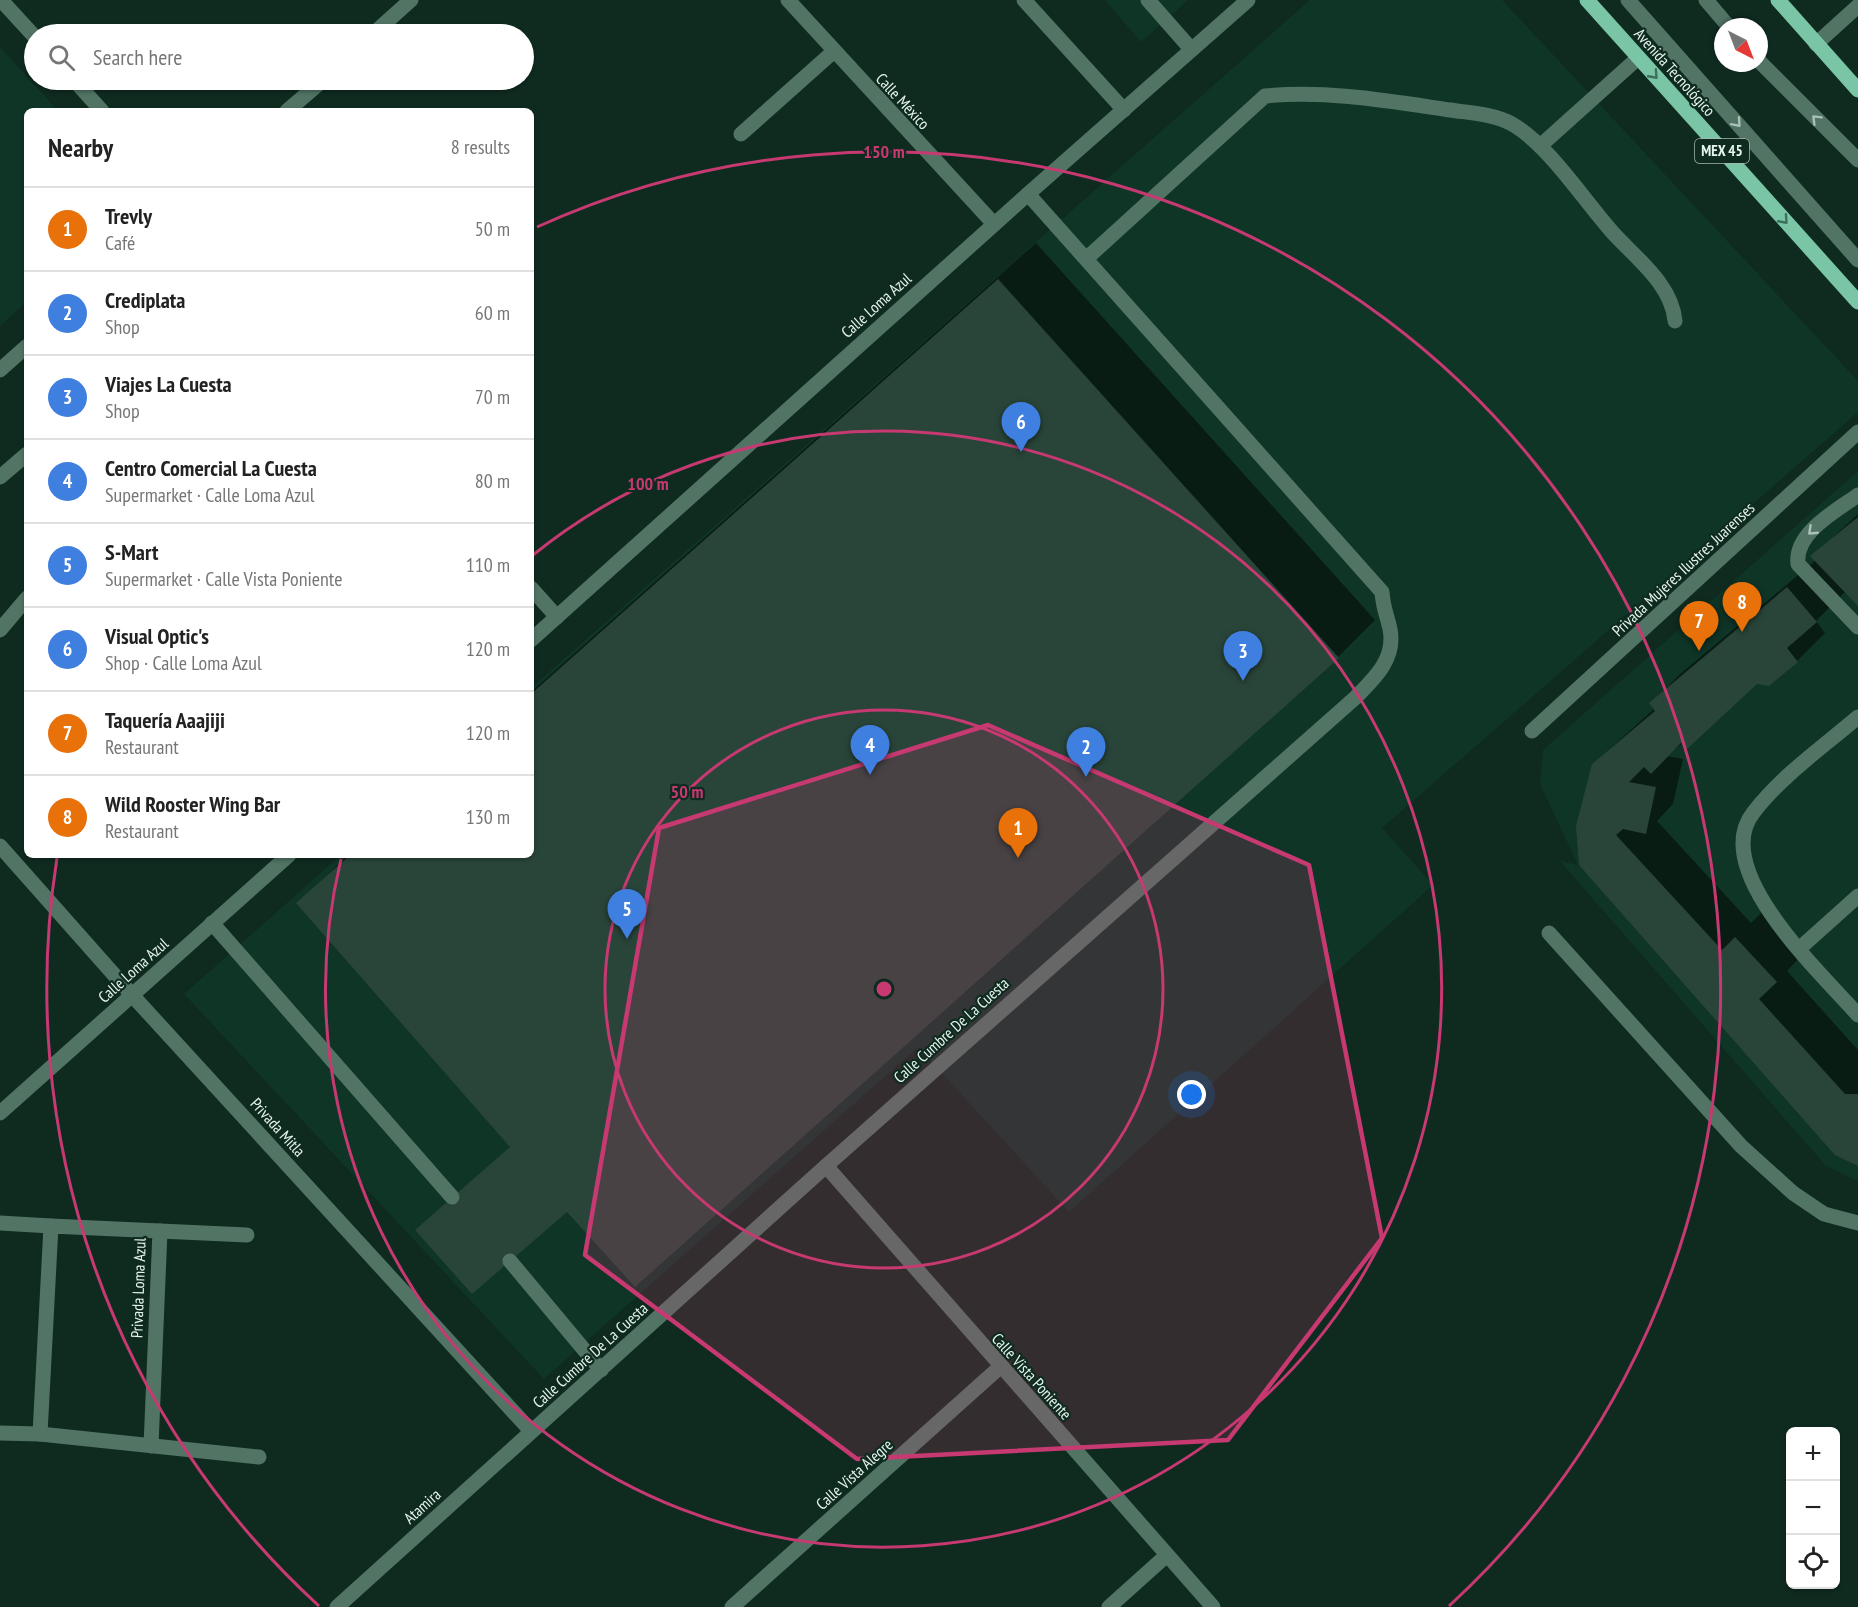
<!DOCTYPE html>
<meta charset="utf-8">
<style>
:root{--surface:#fff;--page:#f2f2f2;--text:#222;--muted:#767676;--line:#e0e0e0;--accent:#b45309}
body{margin:0;font-family:"PT Sans Narrow",sans-serif;background:var(--page);color:var(--text)}
.controls{position:absolute;right:18px;bottom:18px;display:grid;overflow:hidden;border-radius:9px;box-shadow:0 2px 4px #0004}
.controls button{width:54px;height:54px;display:grid;place-items:center;padding:0;border:0;border-bottom:2px solid var(--line);background:var(--surface);color:var(--text);font:30px sans-serif}
.compass{position:absolute;left:1714px;top:18px;width:54px;height:54px;border-radius:50%;background:var(--surface);box-shadow:0 2px 4px #0004;rotate:138deg}
.you{position:absolute;left:1192px;top:1095px;width:21px;height:21px;margin:-15px;border:4px solid #fff;border-radius:50%;background:#1a73e8;box-shadow:0 0 0 9px #1a73e833}
.badge{display:grid;place-items:center;width:39px;height:39px;border-radius:50%;background:var(--accent);color:#fff;font-size:20px;font-weight:700}
.pin{position:absolute;translate:-50% -50px;filter:drop-shadow(0 2px 3px #0008)}
.pin::after{content:'';position:absolute;top:32px;width:21px;height:18px;background:inherit;clip-path:polygon(0 0,100% 0,50% 100%)}
.list{margin:0;padding:0;list-style:none}
h2{display:flex;justify-content:space-between;align-items:center;height:78px;margin:0;padding:0 24px;font-size:26px}
h2 small{font-size:20px;font-weight:400;color:var(--muted)}
.list li{display:grid;grid-template-columns:39px 1fr auto;gap:18px;align-items:center;box-sizing:border-box;height:84px;padding:0 24px;border-top:2px solid var(--line)}
.list b{display:block;font-size:22px;white-space:nowrap}
.list p{margin:0;font-size:20px;white-space:nowrap;color:var(--muted)}
.list em{font-size:20px;font-style:normal;color:var(--muted)}
.icon{flex:none;width:33px;height:33px;fill:none;stroke:currentColor;stroke-width:2;stroke-linecap:round;stroke-linejoin:round}
.map{position:relative;flex:none;width:1858px;height:1607px;overflow:hidden}
.search{position:absolute;background:var(--surface);box-shadow:0 2px 4px #0004;left:24px;top:24px;width:510px;height:66px;display:flex;align-items:center;gap:15px;box-sizing:border-box;padding:0 21px;border-radius:33px;color:var(--muted);font-size:22px}
.panel{position:absolute;background:var(--surface);box-shadow:0 2px 4px #0004;left:24px;top:108px;width:510px;height:750px;border-radius:9px}
.map>svg:first-child{display:block}
.built{fill:#0f3527}
.shadow{fill:#0007}
.building{fill:#294539}
.lines{fill:none;stroke-linecap:round;stroke-linejoin:round}
.service{stroke:#517465;stroke-width:15}
.minor{stroke:#517465;stroke-width:15}
.primary{stroke:#79c5a5;stroke-width:15}
.oneway{stroke:#3f705c}
.oneway2{stroke:#aac1b7}
.marked{fill:#c73971;fill-opacity:0.2;stroke:#c73971;stroke-width:4.5;stroke-linejoin:round}
.ring{fill:none;stroke:#c73971;stroke-width:3}
.labels{text-anchor:middle;stroke-width:4.5;stroke-linejoin:round;paint-order:stroke}
.shield{fill:#0f2b20;stroke:#a5b8b0;stroke-width:1.5}
.shield-label{font-size:15px;font-weight:bold;fill:#e5f5ed}
.street-label{font-size:16px;fill:#e5f5ed;stroke:#0f2b20}
.centre{fill:#c73971;stroke:#0f2b20;stroke-width:3}
.ring-label{font-size:18px;text-anchor:middle;font-weight:bold;fill:#c73971;stroke:#0f2b20;stroke-width:4.5;stroke-linejoin:round;paint-order:stroke}
</style>
<div class="map">
<svg width="1858" height="1607" viewBox="0 0 1858 1607">
<rect width="100%" height="100%" fill="#0f2b20"/>
<!-- built -->
<g class="built">
<polygon points="1105,0 1188,0 1141,42"/>
<polygon points="1310,0 1502,0 1858,381 1858,412 1382,828 1433,885 1069,1212 918,1047 544,1379 184,994 341,855 531,855 531,688"/>
<polygon points="0,47 58,111 27,111 27,301 0,326"/>
<polygon points="1858,471 1858,1181 1826,1166 1560,861 1578,865 1540,784 1543,750"/>
</g>
<!-- shadow -->
<g class="shadow">
<polygon points="1036,243 1375,620 1338,657 635,1285 298,903 348,855 531,855 531,692"/>
<polygon points="1858,514 1858,604 1846,591 1816,621 1825,633 1797,661 1769,685 1757,682 1667,756 1683,759 1673,804 1657,821 1751,923 1764,910 1804,953 1787,971 1858,1050 1858,1165 1580,865 1593,764 1655,708 1651,704 1679,675 1816,560 1813,556"/>
</g>
<!-- building -->
<g class="building">
<polygon points="998,279 1339,658 635,1287 567,1212 472,1294 415,1230 510,1147 296,903 350,855 531,855 531,694"/>
<polygon points="1858,517 1858,606 1810,556"/>
<polygon points="1787,587 1817,622 1787,648 1798,662 1769,686 1757,684 1687,749 1681,743 1651,774 1644,767 1629,782 1656,787 1646,834 1623,829 1616,835 1722,950 1735,937 1777,982 1759,999 1845,1094 1858,1094 1858,1166 1835,1155 1579,865 1576,826 1592,764 1655,711 1649,703"/>
</g>
<g class="lines">
<!-- service -->
<g class="service">
<polyline points="1024,0 1124,110"/>
<polyline points="1148,0 1191,49"/>
<polyline points="1628,0 1858,260"/>
<polyline points="1706,0 1729,27"/>
<polyline points="1816,44 1858,6"/>
<polyline points="1759,61 1858,160"/>
<polyline points="741,134 833,52"/>
<polyline points="1540,146 1638,58"/>
<path d="M 1087,258 L 1265,96 C 1327,90 1389,101 1450,110 C 1470,113 1494,114 1512,124 C 1549,145 1585,202 1614,234 C 1637,259 1672,285 1675,321"/>
<polyline points="0,477 27,454"/>
<path d="M 1858,495 C 1836,511 1794,533 1798,564 L 1858,627"/>
<polyline points="0,630 27,598"/>
<path d="M 1858,717 C 1823,747 1781,776 1753,813 C 1709,870 1822,974 1858,1015"/>
<polyline points="1532,731 1858,432"/>
<polyline points="212,923 452,1197"/>
<polyline points="1549,933 1741,1146 1793,1193 1824,1214 1858,1223"/>
<polyline points="1800,948 1858,896"/>
<path d="M 826,1166 L 1355,698 C 1374,679 1396,659 1390,629 C 1387,615 1383,608 1382,592 L 1028,194"/>
<polyline points="510,1261 601,1370"/>
</g>
<!-- minor -->
<g class="minor">
<polyline points="1,0 34,36"/>
<polyline points="788,0 994,224"/>
<polyline points="373,34 411,0"/>
<polyline points="74,80 102,111"/>
<polyline points="287,111 323,80"/>
<polyline points="0,370 27,346"/>
<polyline points="531,588 557,617"/>
<polyline points="531,640 1028,194 1248,0"/>
<polyline points="0,846 132,995 531,1431"/>
<polyline points="0,1113 289,855"/>
<polyline points="0,1223 51,1226"/>
<polyline points="160,1231 247,1235"/>
<polyline points="0,1433 40,1434 259,1457"/>
<polyline points="40,1434 51,1226 160,1231 151,1446"/>
<polyline points="337,1607 826,1166 1213,1607"/>
<polyline points="732,1607 1000,1367"/>
<polyline points="1109,1607 1167,1555"/>
</g>
<!-- primary -->
<g class="primary">
<polyline points="1587,0 1858,302"/>
<polyline points="1778,0 1858,90"/>
</g>
</g>
<!-- one-way arrows -->
<defs><path id="oneway-chevron" d="M-2-3.5L2.5 0L-2 3.5" fill="none" stroke-width="1.6" stroke-linecap="round" stroke-linejoin="round" transform="scale(1.5)"/></defs>
<g class="oneway">
<use href="#oneway-chevron" transform="translate(1654 75) rotate(48)"/>
<use href="#oneway-chevron" transform="translate(1784 220) rotate(48)"/>
</g>
<g class="oneway2">
<use href="#oneway-chevron" transform="translate(1816 119) rotate(-135)"/>
<use href="#oneway-chevron" transform="translate(1737 123) rotate(49)"/>
<use href="#oneway-chevron" transform="translate(1812 531) rotate(137)"/>
</g>
<!-- marked area -->
<path class="marked" d="M 988,725 L 1309,865 L 1382,1238 L 1228,1440 L 857,1459 L 585,1255 L 659,828 Z"/>
<!-- distance rings -->
<g class="ring">
<circle cx="884" cy="989" r="279"/>
<path d="M533 555A558 558 0 1 1 341 859"/>
<path d="M319 1606A837 837 0 0 1 57 858M537 227A837 837 0 0 1 1449 1606"/>
</g>
<g class="labels">
<!-- shield labels -->
<rect class="shield" x="1695" y="139" width="54" height="24" rx="4.5"/>
<g class="shield-label">
<text x="1722" y="156">MEX 45</text>
</g>
<!-- street labels -->
<g class="street-label">
<text transform="translate(1675 72) rotate(48)" y="6">Avenida Tecnológico</text>
<text transform="translate(903 101) rotate(47)" y="6">Calle México</text>
<text transform="translate(876 305) rotate(-42)" y="6">Calle Loma Azul</text>
<text transform="translate(1683 569) rotate(-43)" y="6">Privada Mujeres Ilustres Juarenses</text>
<text transform="translate(133 970) rotate(-42)" y="6">Calle Loma Azul</text>
<text transform="translate(951 1030) rotate(-42)" y="6">Calle Cumbre De La Cuesta</text>
<text transform="translate(278 1127) rotate(48)" y="6">Privada Mitla</text>
<text transform="translate(138 1288) rotate(-88)" y="6">Privada Loma Azul</text>
<text transform="translate(590 1355) rotate(-42)" y="6">Calle Cumbre De La Cuesta</text>
<text transform="translate(1032 1376) rotate(48)" y="6">Calle Vista Poniente</text>
<text transform="translate(854 1474) rotate(-42)" y="6">Calle Vista Alegre</text>
<text transform="translate(422 1506) rotate(-42)" y="6">Atamira</text>
</g>
</g>
<circle cx="884" cy="989" r="9" class="centre"/>
<g class="ring-label">
<text x="884" y="158">150 m</text>
<text x="648" y="490">100 m</text>
<text x="687" y="798">50 m</text>
</g>
</svg>
<div class="controls">
<button>+</button>
<button>−</button>
<button><svg class="icon" aria-label="locate" viewBox="0 0 24 24"><circle cx="12" cy="12" r="6"/><path d="M12 2v4M12 18v4M2 12h4M18 12h4"/></svg></button>
</div>
<svg class="compass" viewBox="-18 -18 36 36"><path d="M0-13l5 13h-10z" fill="#e53935"/><path d="M0 13l5-13h-10z" fill="#767676"/></svg>
<div class="you"></div>
<div class="pin badge" style="left:1018px;top:858px;background:#e8710a">1</div>
<div class="pin badge" style="left:1086px;top:777px;background:#3f7fe0">2</div>
<div class="pin badge" style="left:1243px;top:681px;background:#3f7fe0">3</div>
<div class="pin badge" style="left:870px;top:775px;background:#3f7fe0">4</div>
<div class="pin badge" style="left:627px;top:939px;background:#3f7fe0">5</div>
<div class="pin badge" style="left:1021px;top:452px;background:#3f7fe0">6</div>
<div class="pin badge" style="left:1699px;top:651px;background:#e8710a">7</div>
<div class="pin badge" style="left:1742px;top:632px;background:#e8710a">8</div>
<div class="search"><svg class="icon" aria-label="search" viewBox="0 0 24 24"><circle cx="10" cy="10" r="6"/><path d="M15 15l6 6"/></svg>Search here</div>
<section class="panel">
<h2>Nearby<small>8 results</small></h2>
<ul class="list">
<li><span class="badge" style="background:#e8710a">1</span><div><b>Trevly</b><p>Café</p></div><em>50 m</em></li>
<li><span class="badge" style="background:#3f7fe0">2</span><div><b>Crediplata</b><p>Shop</p></div><em>60 m</em></li>
<li><span class="badge" style="background:#3f7fe0">3</span><div><b>Viajes La Cuesta</b><p>Shop</p></div><em>70 m</em></li>
<li><span class="badge" style="background:#3f7fe0">4</span><div><b>Centro Comercial La Cuesta</b><p>Supermarket · Calle Loma Azul</p></div><em>80 m</em></li>
<li><span class="badge" style="background:#3f7fe0">5</span><div><b>S-Mart</b><p>Supermarket · Calle Vista Poniente</p></div><em>110 m</em></li>
<li><span class="badge" style="background:#3f7fe0">6</span><div><b>Visual Optic's</b><p>Shop · Calle Loma Azul</p></div><em>120 m</em></li>
<li><span class="badge" style="background:#e8710a">7</span><div><b>Taquería Aaajiji</b><p>Restaurant</p></div><em>120 m</em></li>
<li><span class="badge" style="background:#e8710a">8</span><div><b>Wild Rooster Wing Bar</b><p>Restaurant</p></div><em>130 m</em></li>
</ul>
</section>
</div>
